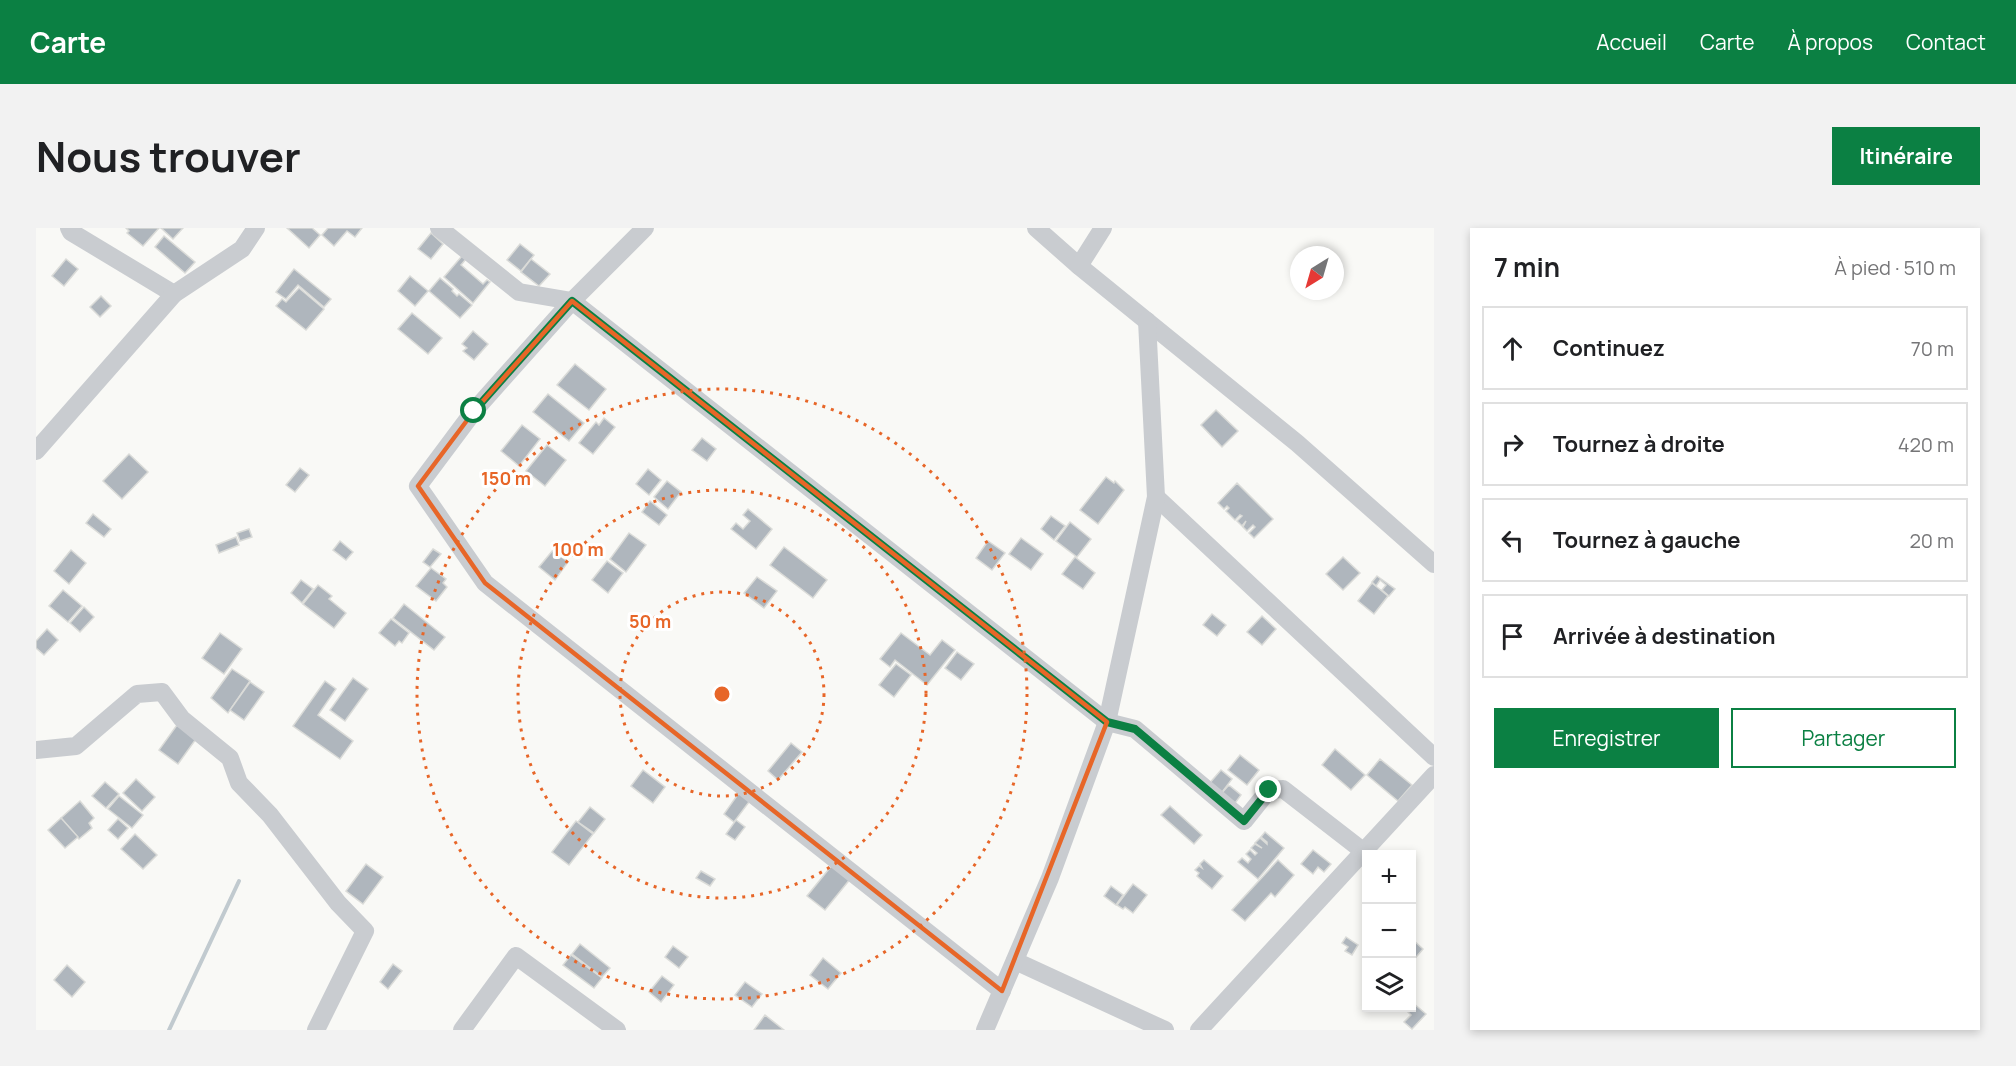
<!DOCTYPE html>
<html lang="fr">
<meta charset="utf-8">
<style>
:root{--surface:#fff;--page:#f2f2f2;--text:#202124;--muted:#757577;--line:#e0e0e0;--accent:#0b8043}
body{margin:0;font-family:Manrope,sans-serif;background:var(--page);color:var(--text)}
.controls{position:absolute;right:18px;bottom:18px;display:grid;overflow:hidden;border-radius:0px;box-shadow:0 3px 9px #0003}
.controls button{width:54px;height:54px;display:grid;place-items:center;padding:0;border:0;border-bottom:2px solid var(--line);background:var(--surface);color:var(--text);font:30px sans-serif}
.compass{position:absolute;left:1254px;top:18px;width:54px;height:54px;border-radius:50%;background:var(--surface);box-shadow:0 3px 9px #0003;rotate:217deg}
.stop{position:absolute;width:18px;height:18px;margin:-14px;border:4px solid #0b8043;border-radius:50%;background:#fff}
.stop.end{background:#0b8043;border-color:#fff;box-shadow:0 2px 6px #0008}
.list{margin:0;padding:0;list-style:none}
h2{display:flex;justify-content:space-between;align-items:center;height:78px;margin:0;padding:0 24px;font-size:26px}
h2 small{font-size:20px;font-weight:400;color:var(--muted)}
.list li{display:grid;grid-template-columns:39px 1fr auto;gap:18px;align-items:center;box-sizing:border-box;height:84px;margin:0 12px 12px;padding:0 12px;border:2px solid var(--line);border-radius:0px}
.list b{display:block;font-size:22px;white-space:nowrap}
.list em{font-size:20px;font-style:normal;color:var(--muted)}
.actions{display:flex;gap:12px;padding:18px 24px}
.actions a{flex:1;padding:14px 0;border:2px solid var(--accent);border-radius:0px;text-align:center;font-size:21px;color:var(--accent)}
.actions .main{background:var(--accent);color:#fff}
.icon{flex:none;width:33px;height:33px;fill:none;stroke:currentColor;stroke-width:2;stroke-linecap:round;stroke-linejoin:round}
.map{position:relative;flex:none;width:1398px;height:802px;overflow:hidden;border-radius:0px}
header{display:flex;align-items:center;gap:36px;box-sizing:border-box;height:84px;padding:0 30px;background:var(--accent);color:#fff}
header strong{font-size:28px}
nav{display:flex;gap:33px;margin-inline-start:auto;font-size:21px}
.intro{display:flex;align-items:center;justify-content:space-between;box-sizing:border-box;height:144px;padding:0 36px}
h1{margin:0;font-size:42px}
.button{padding:15px 27px;border-radius:0px;background:var(--accent);color:#fff;font-size:21px;font-weight:700}
main{display:flex;gap:36px;padding:0 36px}
aside{flex:1;background:var(--surface);border-radius:0px;box-shadow:0 3px 9px #0003}
.map>svg:first-child{display:block}
.lines{fill:none;stroke-linecap:round;stroke-linejoin:round}
.stream{stroke:#c1cacf;stroke-width:4}
.building{fill:#afb6bd;stroke:#dadbd8;stroke-width:1.5}
.minor{stroke:#c9ccd0;stroke-width:18}
.route{stroke:#0b8043;stroke-width:8}
.marked{fill:none;stroke:#e76628;stroke-width:4.5;stroke-linejoin:round}
.ring{fill:none;stroke:#e76628;stroke-width:3;stroke-dasharray:3 6}
.centre{fill:#e76628;stroke:#fff;stroke-width:3}
.ring-label{font-size:18px;text-anchor:middle;font-weight:bold;fill:#e76628;stroke:#fff;stroke-width:6;stroke-linejoin:round;paint-order:stroke}
</style>
<header>
<strong>Carte</strong>
<nav><a>Accueil</a><a>Carte</a><a>À propos</a><a>Contact</a></nav>
</header>
<div class="intro"><h1>Nous trouver</h1><a class="button">Itinéraire</a></div>
<main>
<div class="map">
<svg width="1398" height="802" viewBox="0 0 1398 802">
<rect width="100%" height="100%" fill="#f9f9f6"/>
<g class="lines">
<!-- stream -->
<polyline class="stream" points="133,802 203,653"/>
</g>
<!-- building -->
<g class="building">
<polygon points="90,0 123,0 107,18 91,5 93,3"/>
<polygon points="125,0 147,0 137,11"/>
<polygon points="251,0 276,0 284,7 273,20"/>
<polygon points="292,0 326,0 319,9 311,3 298,18 286,7"/>
<polygon points="395,5 407,16 395,31 382,21"/>
<polygon points="128,8 159,34 149,45 119,19"/>
<polygon points="484,16 498,27 485,43 471,32"/>
<polygon points="426,28 430,31 425,37 447,56 451,52 454,54 437,75 408,49"/>
<polygon points="30,31 42,41 28,58 16,48"/>
<polygon points="495,31 514,46 503,58 485,44"/>
<polygon points="258,41 295,71 288,79 262,57 250,71 240,64"/>
<polygon points="374,48 392,63 379,78 362,63"/>
<polygon points="404,50 417,61 416,63 421,68 423,66 436,77 424,90 393,63"/>
<polygon points="263,60 288,81 270,102 240,78 246,71 250,74"/>
<polygon points="65,68 75,78 64,89 54,79"/>
<polygon points="376,85 406,110 392,126 362,101"/>
<polygon points="437,103 452,116 438,132 427,123 431,120 426,116"/>
<polygon points="539,136 570,161 553,182 521,157"/>
<polygon points="512,166 548,195 533,213 497,184"/>
<polygon points="1180,182 1202,203 1186,219 1165,197"/>
<polygon points="568,190 579,199 557,226 543,215 560,194 563,197"/>
<polygon points="486,197 504,211 483,238 465,223"/>
<polygon points="666,210 680,221 671,233 656,222"/>
<polygon points="511,217 530,232 509,258 490,243"/>
<polygon points="93,226 112,244 86,271 67,253"/>
<polygon points="264,240 273,247 259,264 250,257"/>
<polygon points="612,241 625,252 613,267 600,256"/>
<polygon points="1070,249 1078,255 1079,253 1088,262 1062,296 1044,282"/>
<polygon points="631,253 645,264 632,281 618,269"/>
<polygon points="1201,255 1237,291 1218,310 1213,305 1219,299 1217,297 1211,303 1207,299 1210,293 1206,298 1201,293 1206,288 1204,287 1199,292 1190,283 1193,280 1191,278 1188,281 1182,275"/>
<polygon points="614,273 631,287 623,297 606,284"/>
<polygon points="712,281 736,301 720,321 695,301 700,295 707,301 714,293 707,287"/>
<polygon points="57,286 75,301 68,309 50,295"/>
<polygon points="1015,288 1029,298 1018,312 1005,301"/>
<polygon points="1034,294 1055,311 1041,329 1020,313"/>
<polygon points="213,301 216,309 204,313 201,305"/>
<polygon points="593,305 610,317 590,344 574,331"/>
<polygon points="200,309 203,317 183,325 180,317"/>
<polygon points="985,310 1007,326 995,342 973,326"/>
<polygon points="304,313 317,324 310,332 297,322"/>
<polygon points="952,313 969,325 956,342 940,330"/>
<polygon points="748,319 791,352 777,370 734,337"/>
<polygon points="397,321 405,326 394,339 387,334"/>
<polygon points="35,322 50,335 33,356 18,343"/>
<polygon points="517,322 532,334 519,352 503,339"/>
<polygon points="1039,329 1059,345 1047,361 1026,346"/>
<polygon points="1307,329 1324,345 1307,362 1290,346"/>
<polygon points="571,333 587,345 572,365 556,352"/>
<polygon points="395,340 410,351 407,355 411,359 400,373 380,358"/>
<polygon points="1341,348 1359,361 1353,368 1346,362 1350,357 1344,352 1340,358 1336,354"/>
<polygon points="721,349 741,363 728,380 708,365"/>
<polygon points="265,352 277,361 266,375 255,365"/>
<polygon points="1336,355 1352,368 1338,386 1322,373"/>
<polygon points="282,357 296,368 293,371 310,385 298,400 267,376"/>
<polygon points="27,362 46,378 32,394 13,378"/>
<polygon points="368,376 409,409 398,422 357,390"/>
<polygon points="48,379 58,389 44,404 34,395"/>
<polygon points="1176,386 1190,397 1181,408 1167,397"/>
<polygon points="1226,388 1240,401 1226,417 1211,404"/>
<polygon points="355,391 373,405 366,415 363,413 359,418 343,405"/>
<polygon points="11,401 22,412 8,427 0,420 0,413"/>
<polygon points="184,405 206,421 188,446 166,430"/>
<polygon points="865,405 894,427 906,412 919,422 891,457 859,432 854,439 844,431"/>
<polygon points="921,424 938,436 925,452 909,440"/>
<polygon points="860,436 875,447 858,469 843,457"/>
<polygon points="196,441 214,453 192,485 175,470"/>
<polygon points="317,450 332,461 309,493 294,482"/>
<polygon points="289,453 300,461 282,487 317,513 304,531 257,498"/>
<polygon points="214,454 228,464 208,492 194,482"/>
<polygon points="141,497 160,511 142,536 123,522"/>
<polygon points="755,515 766,524 742,552 732,543"/>
<polygon points="1299,521 1329,547 1315,562 1286,537"/>
<polygon points="1204,527 1223,542 1211,557 1192,542"/>
<polygon points="1344,531 1376,557 1362,573 1331,547"/>
<polygon points="607,542 629,559 617,575 595,558"/>
<polygon points="1185,542 1196,551 1184,567 1172,557"/>
<polygon points="100,551 119,569 106,583 87,565"/>
<polygon points="69,554 83,566 70,580 56,568"/>
<polygon points="1192,558 1194,558 1205,567 1197,578 1184,567"/>
<polygon points="705,562 716,570 698,594 688,586"/>
<polygon points="83,568 107,587 96,600 72,581"/>
<polygon points="44,573 58,590 53,595 56,600 43,611 25,590"/>
<polygon points="1134,578 1166,607 1158,616 1125,587"/>
<polygon points="554,579 569,591 558,605 542,594"/>
<polygon points="25,590 42,609 29,620 12,602"/>
<polygon points="82,591 92,600 82,611 72,602"/>
<polygon points="700,592 709,599 699,612 690,606"/>
<polygon points="540,593 557,606 533,637 516,624"/>
<polygon points="1229,604 1248,620 1222,651 1202,634 1206,630 1212,635 1215,631 1210,626 1214,622 1219,627 1221,625 1215,620 1219,616 1226,620 1219,615 1224,610 1231,616 1231,614 1225,609"/>
<polygon points="99,606 121,627 107,641 85,621"/>
<polygon points="1277,622 1295,636 1288,644 1282,639 1277,646 1265,636"/>
<polygon points="1168,632 1187,648 1176,661 1161,648 1163,645 1159,642 1163,638 1166,640 1164,636"/>
<polygon points="1242,632 1258,647 1239,669 1235,665 1209,693 1196,682"/>
<polygon points="330,636 347,649 327,676 310,663"/>
<polygon points="797,636 815,650 789,682 771,668"/>
<polygon points="665,643 679,651 674,658 660,650"/>
<polygon points="1097,656 1111,667 1097,685 1089,679 1087,681 1081,677"/>
<polygon points="1075,658 1087,667 1080,677 1068,668"/>
<polygon points="1310,709 1322,717 1316,727 1309,723 1312,719 1306,715"/>
<polygon points="1376,711 1387,721 1376,734"/>
<polygon points="544,716 574,740 566,749 536,726"/>
<polygon points="637,718 652,729 643,740 629,729"/>
<polygon points="535,727 566,750 558,760 527,737"/>
<polygon points="787,730 805,745 792,761 774,747"/>
<polygon points="357,736 366,743 352,761 344,754"/>
<polygon points="31,737 49,754 36,769 18,752"/>
<polygon points="626,748 638,757 625,774 613,764"/>
<polygon points="709,754 726,766 716,779 699,767"/>
<polygon points="1377,775 1390,786 1376,801 1368,794 1375,787 1370,782 1376,780"/>
<polygon points="729,787 748,802 718,802"/>
</g>
<g class="lines">
<!-- minor -->
<g class="minor">
<polyline points="33,0 35,4 138,66"/>
<polyline points="403,0 483,64 536,73 1071,494 1099,501 1208,593 1233,562 1247,561 1327,623"/>
<polyline points="609,0 536,73 438,183 382,258 449,355 966,763"/>
<polyline points="1000,0 1043,38 1261,215 1398,336"/>
<polyline points="1043,38 1067,0"/>
<polyline points="0,223 138,66 206,21 220,0"/>
<polyline points="1120,269 1398,529"/>
<polyline points="0,522 40,518 101,466 126,464 146,491 194,530 203,555 234,587 302,675 329,703 280,802"/>
<polyline points="979,733 1129,802"/>
<polyline points="426,802 480,728 581,802"/>
<polyline points="949,802 1014,650 1071,494 1120,269 1111,93"/>
<polyline points="1163,802 1398,547"/>
</g>
</g>
<g class="lines">
<!-- route -->
<polyline class="route" points="438,183 536,73 1071,494 1099,501 1208,593 1233,562"/>
</g>
<!-- marked area -->
<path class="marked" d="M 536,73 L 1071,494 L 966,763 L 449,355 L 382,258 L 438,183 Z"/>
<!-- distance rings -->
<g class="ring">
<circle cx="686" cy="466" r="102"/>
<circle cx="686" cy="466" r="204"/>
<circle cx="686" cy="466" r="305"/>
</g>
<circle cx="686" cy="466" r="9" class="centre"/>
<g class="ring-label">
<text x="470" y="257">150 m</text>
<text x="542" y="328">100 m</text>
<text x="614" y="400">50 m</text>
</g>
</svg>
<div class="controls">
<button>+</button>
<button>−</button>
<button><svg class="icon" aria-label="layers" viewBox="0 0 24 24"><path d="M12 4l9 5-9 5-9-5zM3 14l9 5 9-5"/></svg></button>
</div>
<svg class="compass" viewBox="-18 -18 36 36"><path d="M0-13l5 13h-10z" fill="#e53935"/><path d="M0 13l5-13h-10z" fill="#757577"/></svg>
<div class="stop" style="left:438px;top:183px"></div>
<div class="stop end" style="left:1233px;top:562px"></div>
</div>
<aside>
<h2>7 min<small>À pied · 510 m</small></h2>
<ul class="list">
<li><svg class="icon" aria-label="ahead" viewBox="0 0 24 24"><path d="M12 20V5M6 11l6-6 6 6"/></svg><div><b>Continuez</b></div><em>70 m</em></li>
<li><svg class="icon" aria-label="right" viewBox="0 0 24 24"><path d="M7 20v-9h11M14 6l5 5-5 5"/></svg><div><b>Tournez à droite</b></div><em>420 m</em></li>
<li><svg class="icon" aria-label="left" viewBox="0 0 24 24"><path d="M17 20v-9H6M10 6l-5 5 5 5"/></svg><div><b>Tournez à gauche</b></div><em>20 m</em></li>
<li><svg class="icon" aria-label="arrive" viewBox="0 0 24 24"><path d="M6 21V4h12l-3 4 3 4H6"/></svg><div><b>Arrivée à destination</b></div></li>
</ul>
<div class="actions"><a class="main">Enregistrer</a><a>Partager</a></div>
</aside>
</main>
